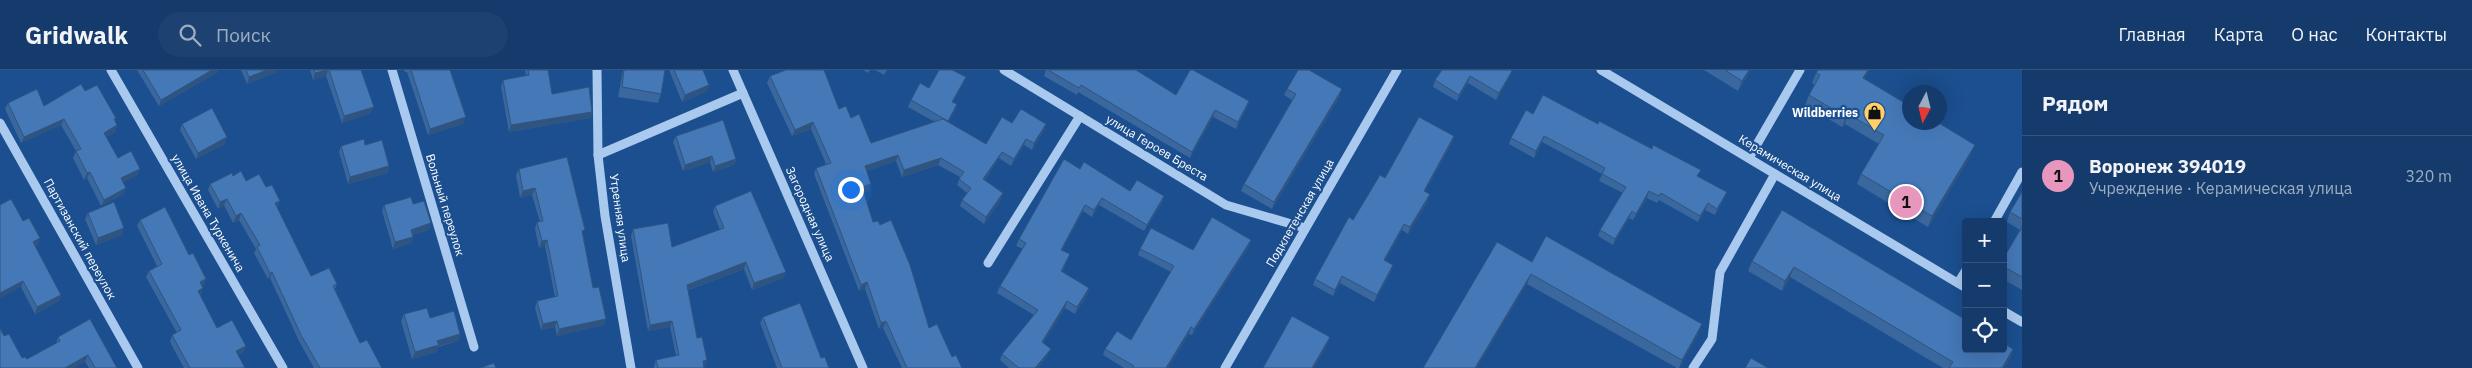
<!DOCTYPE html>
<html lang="ru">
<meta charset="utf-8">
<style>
:root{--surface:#143b6b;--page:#1d4271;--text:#f1f3f6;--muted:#9dadc1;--line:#33557e;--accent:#e797bd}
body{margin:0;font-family:"IBM Plex Sans",sans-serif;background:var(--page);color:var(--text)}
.controls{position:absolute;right:15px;bottom:15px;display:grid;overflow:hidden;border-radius:5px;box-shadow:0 5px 20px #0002}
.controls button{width:45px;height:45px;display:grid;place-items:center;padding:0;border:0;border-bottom:1px solid var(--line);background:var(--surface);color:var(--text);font:25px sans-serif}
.compass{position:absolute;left:1902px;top:15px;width:45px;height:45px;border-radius:50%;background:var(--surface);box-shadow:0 5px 20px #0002;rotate:187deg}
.you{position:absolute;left:850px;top:119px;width:18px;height:18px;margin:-12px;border:4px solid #fff;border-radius:50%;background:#1a73e8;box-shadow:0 0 0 8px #1a73e833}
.badge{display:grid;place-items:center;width:32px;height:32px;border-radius:50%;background:var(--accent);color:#111;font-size:16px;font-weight:700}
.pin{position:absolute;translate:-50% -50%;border:2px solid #fff;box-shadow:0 1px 5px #0006}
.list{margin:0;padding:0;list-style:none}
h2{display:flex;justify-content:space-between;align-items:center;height:65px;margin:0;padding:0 20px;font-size:21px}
h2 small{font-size:16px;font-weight:400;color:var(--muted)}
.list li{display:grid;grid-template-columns:32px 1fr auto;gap:15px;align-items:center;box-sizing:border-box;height:80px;padding:0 20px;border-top:1px solid var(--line)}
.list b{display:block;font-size:19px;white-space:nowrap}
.list p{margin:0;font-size:16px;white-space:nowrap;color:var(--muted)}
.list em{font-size:16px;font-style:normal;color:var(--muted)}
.icon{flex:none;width:28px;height:28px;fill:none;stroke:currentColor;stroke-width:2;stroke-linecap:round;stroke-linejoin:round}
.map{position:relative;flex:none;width:2022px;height:298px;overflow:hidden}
header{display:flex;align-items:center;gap:30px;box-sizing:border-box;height:70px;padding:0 25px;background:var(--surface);border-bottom:1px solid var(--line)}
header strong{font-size:24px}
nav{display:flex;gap:28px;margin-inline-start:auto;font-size:18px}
.search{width:350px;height:45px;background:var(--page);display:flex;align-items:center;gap:12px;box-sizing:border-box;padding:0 18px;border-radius:28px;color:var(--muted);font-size:19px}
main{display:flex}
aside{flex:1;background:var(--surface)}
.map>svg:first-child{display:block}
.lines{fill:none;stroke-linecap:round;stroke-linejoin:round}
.minor{stroke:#a9c9ee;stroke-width:9}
.wall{fill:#3a679d}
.shaded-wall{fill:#305480}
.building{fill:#4478b7;stroke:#305480}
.labels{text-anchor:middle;stroke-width:4.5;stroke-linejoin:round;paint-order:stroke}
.poi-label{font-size:12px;font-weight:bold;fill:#fff;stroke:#1b4f8f;text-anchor:end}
.street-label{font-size:12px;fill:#fff;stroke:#1b4f8f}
</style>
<header>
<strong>Gridwalk</strong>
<div class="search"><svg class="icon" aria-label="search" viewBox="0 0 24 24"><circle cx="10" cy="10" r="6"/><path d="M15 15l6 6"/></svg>Поиск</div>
<nav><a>Главная</a><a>Карта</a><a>О нас</a><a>Контакты</a></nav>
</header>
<main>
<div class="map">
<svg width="2022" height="298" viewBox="0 0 2022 298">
<rect width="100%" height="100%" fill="#1b4f8f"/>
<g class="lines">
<!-- minor -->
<g class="minor">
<polyline points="111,0 283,298"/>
<polyline points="392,0 474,277"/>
<polyline points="597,0 598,85 605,146 631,298"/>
<polyline points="733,0 863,298"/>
<polyline points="1004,0 1226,135 1305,158"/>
<polyline points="1601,0 1966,218"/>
<polyline points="0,53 138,298"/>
<polyline points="598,85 743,23"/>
<polyline points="1749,88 1800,0"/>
<polyline points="1994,152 2022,102"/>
<polyline points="988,193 1080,46"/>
<polyline points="1958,213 1966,200"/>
<polyline points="2003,241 2022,252"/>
<polyline points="1225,298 1397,0"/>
<polyline points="1693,298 1712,269 1720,202 1775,104"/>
</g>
</g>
<!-- wall -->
<g class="wall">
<polygon points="137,0 218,0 218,2 159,36"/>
<polygon points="241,0 277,0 276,2 247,14"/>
<polygon points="310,0 361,0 371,43 342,53 326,6 313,10"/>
<polygon points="404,0 450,0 463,54 428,65 407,2 405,2"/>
<polygon points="525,0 548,0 552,24 592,42 590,48 509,62 501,17 503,10 526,6"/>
<polygon points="623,0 665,0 661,24 658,33 618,27"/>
<polygon points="669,0 703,0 707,21 682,32"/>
<polygon points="863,0 870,0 868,3"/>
<polygon points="875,0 887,0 884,5"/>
<polygon points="1046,0 1136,0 1176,25 1249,31 1247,37 1236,59 1213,47 1190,88 1078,22 1077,25 1044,6"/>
<polygon points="1442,0 1510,7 1496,30 1468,13 1457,31 1433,17 1435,10"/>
<polygon points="1704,0 1751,0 1738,21"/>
<polygon points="1816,3 1865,9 1971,85 1928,157 1857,114 1861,104 1879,74 1845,54 1842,57 1805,35 1809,25 1815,15 1812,13"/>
<polygon points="770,6 839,39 851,48 871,73 935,52 908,37 911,30 929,18 966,7 963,14 953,32 957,34 955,41 948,52 986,74 1012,53 1046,54 1044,60 1032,80 1024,75 1011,96 999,88 985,110 1001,130 984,154 960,136 962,130 967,123 957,115 960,107 938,95 902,107 896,91 866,101 871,114 869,121 863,122 873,152 929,258 952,287 962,298 902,298 883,258 879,259 865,219 859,221 814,104 816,98 826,94 811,59 792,66 767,13"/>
<polygon points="1287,19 1340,26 1272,139 1241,121 1244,114 1292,30 1284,25"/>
<polygon points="85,21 116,48 115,50 117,55 115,62 106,67 118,88 140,99 137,105 123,112 124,124 101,136 87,108 84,110 73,88 76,81 61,55 21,73 5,39 8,33 44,36"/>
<polygon points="1533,44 1698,107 1724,129 1715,145 1705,140 1698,152 1659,130 1657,133 1647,128 1633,150 1629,148 1613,175 1598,166 1600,160 1623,123 1599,111 1602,104 1542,72 1534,88 1509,74 1511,68"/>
<polygon points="182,54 225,74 196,89 180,60"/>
<polygon points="676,66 736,89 734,95 713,102 710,92 683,101 673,72"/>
<polygon points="1452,73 1425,121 1428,131 1408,164 1402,160 1385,191 1391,202 1374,232 1340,213 1333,226 1313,215 1315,209 1385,108"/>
<polygon points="365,75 389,96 387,103 348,114 339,82 341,76"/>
<polygon points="519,99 583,165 593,218 606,249 604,255 557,266 555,257 541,260 535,238 537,231 555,227 545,176 539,178 535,159 537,152 540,152 532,125 520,128 516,105"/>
<polygon points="1080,99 1130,121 1164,126 1162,133 1144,161 1099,135 1092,147 1083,141 1062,180 1070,184 1062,202 1089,218 1087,225 1075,244 1065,238 1043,273 1048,285 1038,298 1009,298 1000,290 1002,284 1034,245 997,223 1000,216 1023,179 1016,176 1019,169"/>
<polygon points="233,106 266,117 280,131 277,138 311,206 337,214 335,219 360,273 382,298 314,298 299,271 270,208 268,209 254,183 256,179 239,150 233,153 224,135 218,139 208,120 210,114"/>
<polygon points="2022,122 2022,220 2003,209 2003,189 2020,160 2007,152 2010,142"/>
<polygon points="413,134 431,153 428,160 413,165 413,167 411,173 393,179 382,141 384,135"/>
<polygon points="715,136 786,202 783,208 752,220 744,199 688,220 697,268 707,290 705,297 704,297 704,298 654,298 654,296 656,290 676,286 670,257 648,261 631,166 633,159 672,177 720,160 713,142"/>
<polygon points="1782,140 2013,279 2010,289 2004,298 1943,298 1790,207 1782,221 1748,201 1752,191"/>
<polygon points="88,143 122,165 96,175 85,149"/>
<polygon points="140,150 204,215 202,216 201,225 200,225 217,258 246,276 243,282 238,285 245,298 184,298 170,272 172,265 177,263 146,207 149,201 157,196 137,156"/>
<polygon points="23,151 38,175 35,176 61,225 59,231 35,244 21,217"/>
<polygon points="1251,170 1249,176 1192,265 1189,264 1168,298 1124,298 1103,285 1105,279 1131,270 1171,202 1138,185 1140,179 1193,180"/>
<polygon points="1532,192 1698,264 1679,298 1677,298 1527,214"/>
<polygon points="404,244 430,248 460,264 458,271 438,277 436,282 412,289 401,251"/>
<polygon points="763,247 821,288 829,298 777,298 760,253"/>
<polygon points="4,266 22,288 27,289 56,274 58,267 117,298 89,298 85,292 0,298"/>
</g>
<!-- shaded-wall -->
<g class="shaded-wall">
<polygon points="212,0 218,0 218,2 159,36 161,30"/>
<polygon points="267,0 277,0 276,2 247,14 249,7"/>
<polygon points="328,0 326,6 313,10 315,3"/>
<polygon points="1749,0 1751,0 1738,21 1742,11"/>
<polygon points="1868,0 1870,0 1859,18 1863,8"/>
<polygon points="1512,1 1510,7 1496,30 1499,23"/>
<polygon points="1470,6 1468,13 1457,31 1459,25"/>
<polygon points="966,7 963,14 950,38 952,32"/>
<polygon points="709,15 707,21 682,32 685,25"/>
<polygon points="1342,19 1340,26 1272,139 1274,132"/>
<polygon points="1249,31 1247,37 1236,59 1238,52"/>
<polygon points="957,34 955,41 945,57 948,51"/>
<polygon points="374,37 371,43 342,53 344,46"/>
<polygon points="1215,40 1213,47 1190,88 1192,82"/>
<polygon points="592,42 590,48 509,62 511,55"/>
<polygon points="1848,44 1845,54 1842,57 1846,47"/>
<polygon points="466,47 463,54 428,65 430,59"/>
<polygon points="64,49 61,55 21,73 24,67"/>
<polygon points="813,52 811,59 792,66 795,60"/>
<polygon points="1046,54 1044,60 1032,80 1034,73"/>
<polygon points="117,55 115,62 102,69 104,63"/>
<polygon points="1454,66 1452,73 1422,127 1424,121"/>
<polygon points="1544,66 1542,72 1534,88 1536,81"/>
<polygon points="227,67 225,74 196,89 198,83"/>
<polygon points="1026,69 1024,75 1011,96 1014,89"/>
<polygon points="1975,75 1971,85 1928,157 1932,146"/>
<polygon points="1002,82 999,88 981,115 983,109"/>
<polygon points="898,85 896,91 862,102 865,96"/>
<polygon points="712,86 710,92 683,101 685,95"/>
<polygon points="941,88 938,95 902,107 904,100"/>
<polygon points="736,89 734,95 713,102 715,96"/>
<polygon points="389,96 387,103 348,114 350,107"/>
<polygon points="140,99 137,105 119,115 121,108"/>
<polygon points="90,102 87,108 84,110 87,103"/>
<polygon points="871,114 869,121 859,124 862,117"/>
<polygon points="126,118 124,124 101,136 104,130"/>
<polygon points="535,118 532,125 520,128 523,121"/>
<polygon points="1649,121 1647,128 1633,150 1636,144"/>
<polygon points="1727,122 1724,129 1715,145 1717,139"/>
<polygon points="1003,123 1001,130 984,154 986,147"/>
<polygon points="1430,124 1428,131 1408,164 1410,157"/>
<polygon points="1164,126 1162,133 1144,161 1147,155"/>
<polygon points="1102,128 1099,135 1092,147 1094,140"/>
<polygon points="227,129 224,135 218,139 220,132"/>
<polygon points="280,131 277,137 272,140 275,133"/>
<polygon points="1708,133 1705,140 1698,152 1700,146"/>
<polygon points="1085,135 1083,141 1059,186 1061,180"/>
<polygon points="1632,141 1629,148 1613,175 1615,169"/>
<polygon points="241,143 239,150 233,153 236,146"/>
<polygon points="431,153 428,160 409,166 411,160"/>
<polygon points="1404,154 1402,160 1382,197 1384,190"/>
<polygon points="124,158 122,165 96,175 98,168"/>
<polygon points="413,167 411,173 393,179 395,172"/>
<polygon points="40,168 38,175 31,179 33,172"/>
<polygon points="547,170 545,176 539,178 542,171"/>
<polygon points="1251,170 1249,176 1192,265 1194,259"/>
<polygon points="746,192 744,199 684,221 687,215"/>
<polygon points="1393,195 1391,202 1374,232 1377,225"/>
<polygon points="1794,197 1790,207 1782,221 1785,211"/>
<polygon points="272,202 270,208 268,209 270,203"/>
<polygon points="786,202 783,208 752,220 754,213"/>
<polygon points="1531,204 1527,214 1477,298 1475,298"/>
<polygon points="1342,206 1340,213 1333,226 1335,220"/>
<polygon points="206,209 204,215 197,218 200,212"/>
<polygon points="23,211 21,217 0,228 0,223"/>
<polygon points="867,212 865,219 859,221 861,215"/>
<polygon points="203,218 201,225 195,228 198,221"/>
<polygon points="1089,218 1087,225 1075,244 1077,237"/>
<polygon points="61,225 59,231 35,244 37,237"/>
<polygon points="1067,231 1065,238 1040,279 1042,272"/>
<polygon points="606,249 604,255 557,266 559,259"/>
<polygon points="557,251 555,257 541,260 543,254"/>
<polygon points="672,251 670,257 648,261 650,255"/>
<polygon points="886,251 883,258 879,259 881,253"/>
<polygon points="1702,254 1698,264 1679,298 1682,290"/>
<polygon points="1191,257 1189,264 1168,298 1166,298"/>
<polygon points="460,264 458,271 438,276 436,282 412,289 415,282 437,271"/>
<polygon points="1330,267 1326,278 1314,298 1312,298"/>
<polygon points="246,276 243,282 233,288 236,281"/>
<polygon points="1051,279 1048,285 1038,298 1035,298"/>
<polygon points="2013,279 2010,289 2004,298 2002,298"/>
<polygon points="88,285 85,292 75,298 65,298"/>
<polygon points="707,290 705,297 700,298 703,291"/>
</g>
<!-- building -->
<g class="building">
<polygon points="143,0 212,0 161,30"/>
<polygon points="246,0 267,0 249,7"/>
<polygon points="314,0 327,0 315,3"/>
<polygon points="329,0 361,0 374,37 344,46"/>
<polygon points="411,0 450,0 466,47 430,59"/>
<polygon points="528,0 548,0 552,24 589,17 592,42 511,55 503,10 529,5"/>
<polygon points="624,0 665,0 661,24 622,17"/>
<polygon points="674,0 703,0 709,15 685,25"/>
<polygon points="786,0 824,0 839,39 846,36 851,48 859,44 871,73 943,49 986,74 1002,47 1012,53 1021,39 1046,54 1034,73 1026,69 1014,89 1002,82 983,109 1003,123 986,147 962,130 971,118 959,109 964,102 941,88 904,100 898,85 865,96 871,114 862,117 873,152 878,151 880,155 891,150 910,195 929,258 937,254 952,287 956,285 962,298 907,298 886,251 881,253 867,212 861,215 816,98 831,93 813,52 795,60 770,6"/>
<polygon points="939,0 952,0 966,7 952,32 957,34 948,51 911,30 920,13 929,18"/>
<polygon points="1048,0 1136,0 1176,25 1190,0 1193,0 1249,31 1238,52 1215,40 1192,82 1081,15 1079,18"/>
<polygon points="1298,0 1309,0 1342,19 1274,132 1244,114 1296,24 1287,19"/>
<polygon points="1442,0 1511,0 1512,1 1499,23 1470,6 1459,25 1435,10"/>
<polygon points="1725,0 1749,0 1742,11"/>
<polygon points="1818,0 1868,0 1863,8 1910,36 1910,52 1937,52 1975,75 1932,146 1861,104 1884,65 1848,44 1846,47 1809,25 1820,5 1816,3"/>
<polygon points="81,14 85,21 97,15 116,48 114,49 117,55 104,63 118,88 131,81 140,99 121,108 126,118 104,130 90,102 87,103 76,81 81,79 64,49 24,67 8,33 37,19 44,36"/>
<polygon points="1543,25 1598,54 1599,51 1652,79 1653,75 1701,100 1697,106 1727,122 1717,139 1708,133 1700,146 1661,123 1659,126 1649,121 1636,144 1632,141 1615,169 1600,160 1626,117 1602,104 1605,98 1544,66 1536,81 1511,68 1526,40 1533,44"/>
<polygon points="212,38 227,67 198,83 182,54"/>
<polygon points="1419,47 1454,66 1424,121 1430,124 1410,157 1404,154 1384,190 1393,195 1377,225 1342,206 1335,220 1315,209 1349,147 1353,150 1380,105 1385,108"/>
<polygon points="723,50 736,89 715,96 712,86 685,95 676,66"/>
<polygon points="364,69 365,75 382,70 389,96 350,107 341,76"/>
<polygon points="567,87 585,160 582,161 593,218 599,217 606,249 559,259 557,251 543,254 537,231 558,226 547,170 542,171 537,152 543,151 535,118 523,121 519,99"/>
<polygon points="1064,89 1080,99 1084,92 1130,121 1137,110 1164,126 1147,155 1102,128 1094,140 1085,135 1061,180 1070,184 1061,201 1089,218 1077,237 1067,231 1042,272 1051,279 1035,298 1019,298 1002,284 1038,240 1000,216 1026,173 1019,169"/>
<polygon points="241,101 246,111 259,104 266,117 272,115 280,131 275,133 311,206 329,198 337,214 333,216 360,273 367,270 382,298 320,298 301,265 272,202 270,203 257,177 260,175 241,143 236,146 227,129 220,132 210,114 232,103 233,106"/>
<polygon points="751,121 786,202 754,213 746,192 687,215 697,268 702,267 707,290 703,291 704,298 658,298 656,290 679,285 672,251 650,255 633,159 668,153 672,177 724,158 715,136"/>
<polygon points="2022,122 2022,149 2010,142"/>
<polygon points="411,127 413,134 424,131 431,153 411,160 413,167 395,172 384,135"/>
<polygon points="11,129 23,151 29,148 40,168 33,172 61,225 37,237 23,211 0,223 0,135"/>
<polygon points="114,132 124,158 98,168 88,143"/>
<polygon points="165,137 189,185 193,183 206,209 200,212 203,218 198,221 217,258 232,250 246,276 236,281 245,298 190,298 172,265 181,260 149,201 162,194 140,150"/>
<polygon points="1782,140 1966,250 1966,279 2003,279 2003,273 2013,279 2002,298 1949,298 1953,292 1794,197 1785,211 1752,191"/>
<polygon points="1212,147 1251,170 1194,259 1191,257 1166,298 1133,298 1134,296 1105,279 1117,261 1131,270 1174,196 1140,179 1151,158 1193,180"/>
<polygon points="2022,157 2022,207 2003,196 2003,189"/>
<polygon points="1546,166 1702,254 1682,290 1531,204 1475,298 1423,298 1497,172 1532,192"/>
<polygon points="800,233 821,288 825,287 829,298 782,298 763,247"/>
<polygon points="427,238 430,248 454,241 460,264 437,271 439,275 415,282 404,244"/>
<polygon points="1292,246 1330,267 1312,298 1263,298"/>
<polygon points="90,249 117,298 95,298 88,285 65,298 0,298 0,258 4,266 9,264 22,288 25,287 27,289 60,271 58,267"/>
<polygon points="1751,288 1768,298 1745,298"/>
<polygon points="494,293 496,298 480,298"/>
</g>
<!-- icons -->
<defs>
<symbol id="shop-pin" viewBox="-11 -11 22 30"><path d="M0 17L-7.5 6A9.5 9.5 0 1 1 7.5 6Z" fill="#ffd166" stroke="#1b4f8f"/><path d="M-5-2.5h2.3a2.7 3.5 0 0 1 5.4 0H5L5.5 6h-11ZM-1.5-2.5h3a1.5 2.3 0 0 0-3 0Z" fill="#111"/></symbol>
</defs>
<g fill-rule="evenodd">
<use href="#shop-pin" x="1862" y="30" width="25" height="34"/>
</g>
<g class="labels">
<!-- poi labels -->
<g class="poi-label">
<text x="1858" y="47">Wildberries</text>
</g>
<!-- street labels -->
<g class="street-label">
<text transform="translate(1157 78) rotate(31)" y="4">улица Героев Бреста</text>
<text transform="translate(1790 98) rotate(31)" y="4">Керамическая улица</text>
<text transform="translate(445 135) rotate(73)" y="4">Вольный переулок</text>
<text transform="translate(208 143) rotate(60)" y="4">улица Ивана Туркенича</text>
<text transform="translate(1300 143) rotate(-60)" y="4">Подклетенская улица</text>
<text transform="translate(810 144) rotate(66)" y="4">Загородная улица</text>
<text transform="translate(620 148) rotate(82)" y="4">Утренняя улица</text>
<text transform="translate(80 169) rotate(61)" y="4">Партизанский переулок</text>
</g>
</g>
</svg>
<div class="controls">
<button>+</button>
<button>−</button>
<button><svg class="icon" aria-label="locate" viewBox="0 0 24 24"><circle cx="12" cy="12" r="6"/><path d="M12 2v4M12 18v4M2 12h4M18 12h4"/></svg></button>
</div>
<svg class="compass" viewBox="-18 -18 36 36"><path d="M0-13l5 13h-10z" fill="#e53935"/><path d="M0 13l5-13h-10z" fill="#9dadc1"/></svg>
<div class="you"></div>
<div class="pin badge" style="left:1906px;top:132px">1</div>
</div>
<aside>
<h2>Рядом<small></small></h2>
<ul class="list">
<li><span class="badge">1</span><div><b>Воронеж 394019</b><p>Учреждение · Керамическая улица</p></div><em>320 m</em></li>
</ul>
</aside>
</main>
